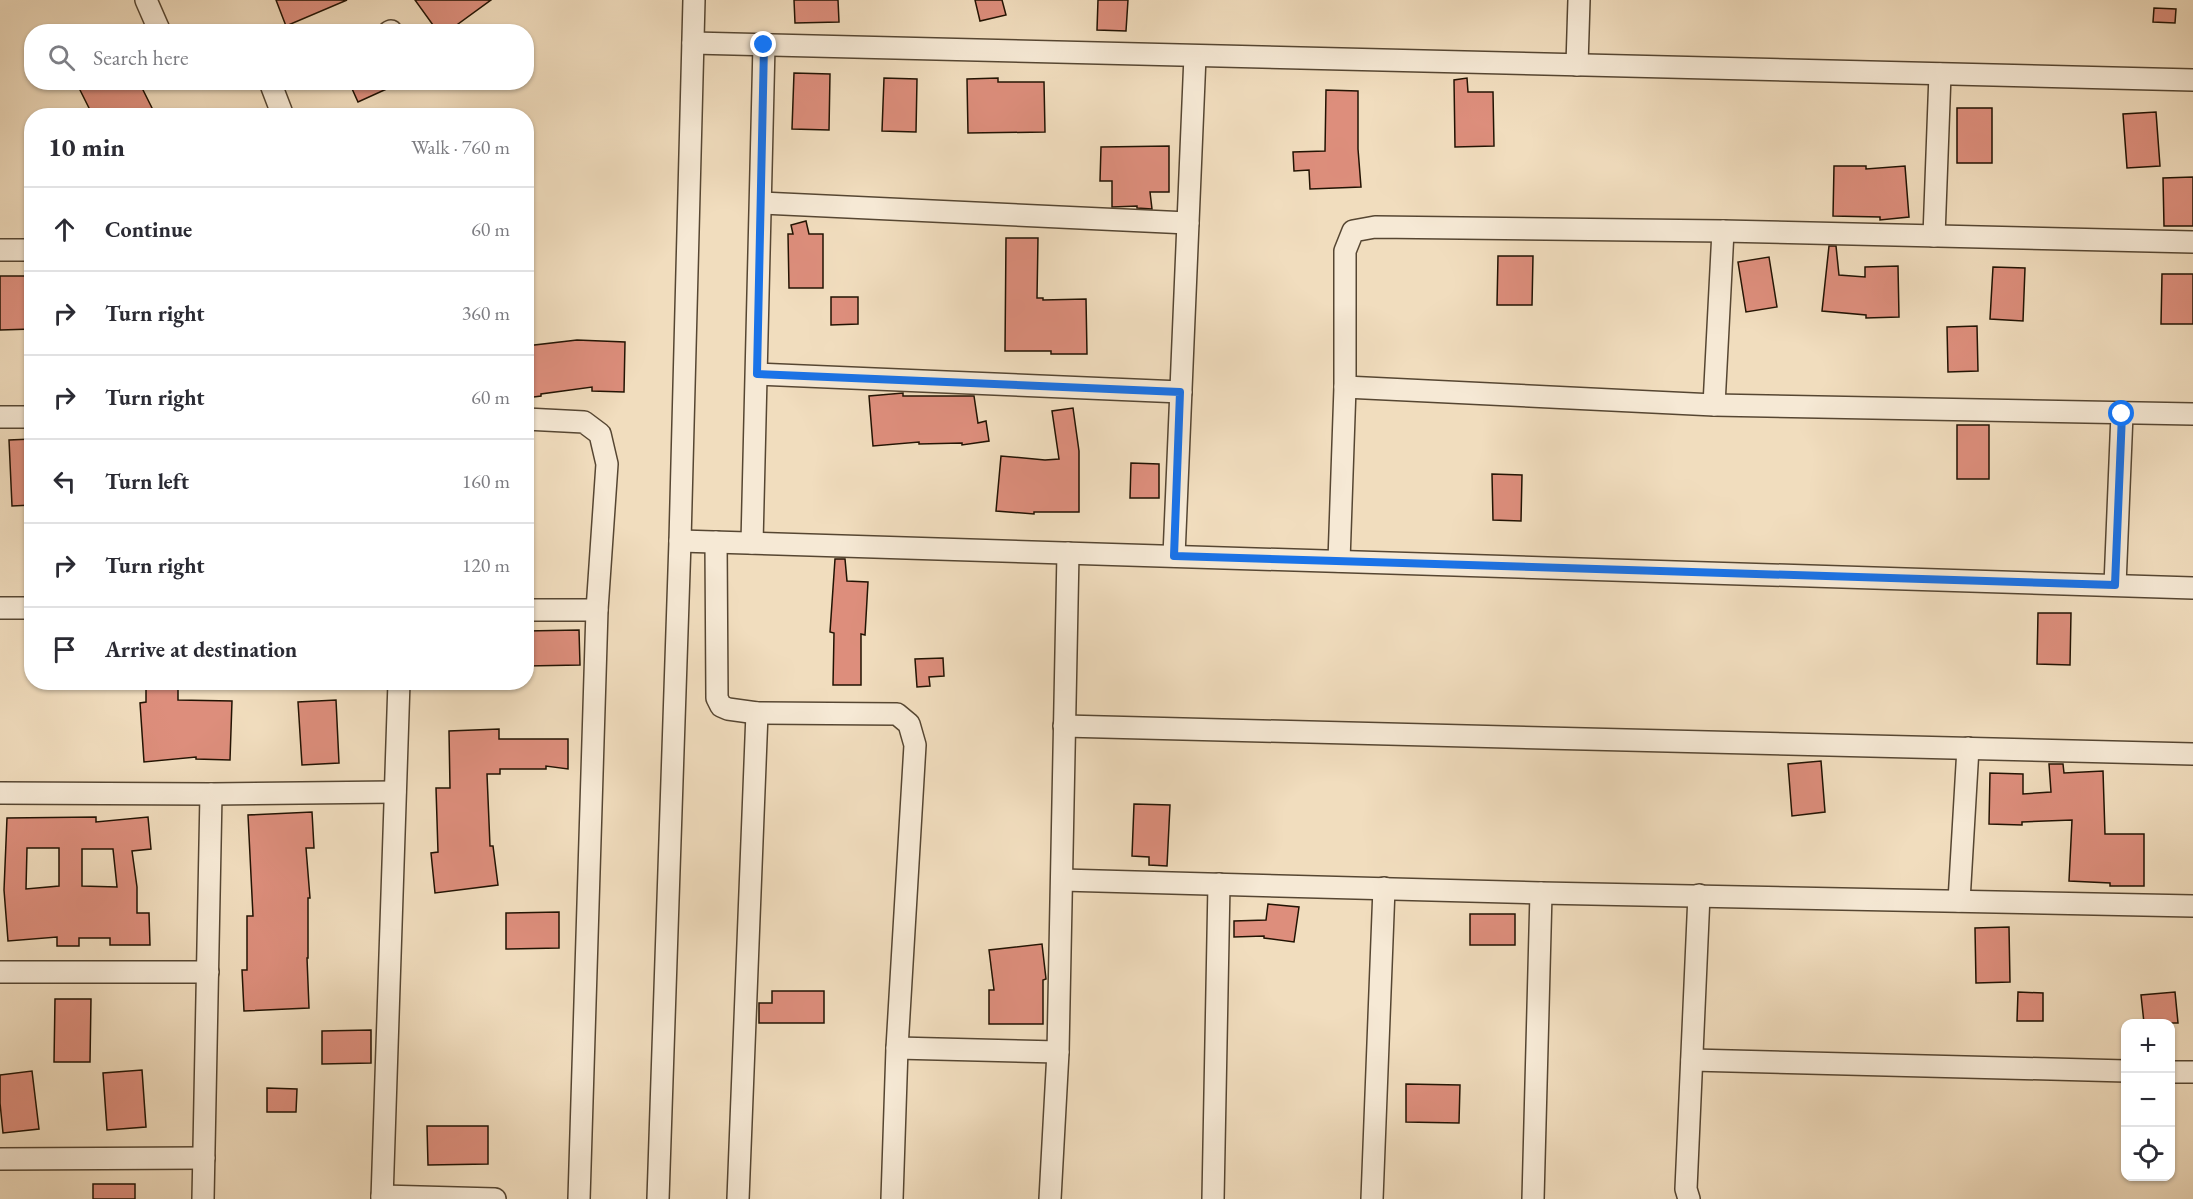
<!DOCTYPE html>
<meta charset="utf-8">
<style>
:root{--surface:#fff;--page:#f7f7f7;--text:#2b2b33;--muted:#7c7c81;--line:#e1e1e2}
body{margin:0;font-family:"EB Garamond",serif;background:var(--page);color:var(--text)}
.controls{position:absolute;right:18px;bottom:18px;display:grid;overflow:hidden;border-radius:12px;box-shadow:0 2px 4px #0004}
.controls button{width:54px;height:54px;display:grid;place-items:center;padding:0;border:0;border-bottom:2px solid var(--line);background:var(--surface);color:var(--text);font:30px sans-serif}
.stop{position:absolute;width:18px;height:18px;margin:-14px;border:4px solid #1a73e8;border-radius:50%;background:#fff}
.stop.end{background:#1a73e8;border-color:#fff;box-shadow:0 2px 6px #0008}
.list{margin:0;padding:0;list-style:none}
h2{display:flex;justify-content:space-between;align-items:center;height:78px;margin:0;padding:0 24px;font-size:26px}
h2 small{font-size:20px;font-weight:400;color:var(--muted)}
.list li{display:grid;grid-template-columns:39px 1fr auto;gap:18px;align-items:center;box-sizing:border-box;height:84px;padding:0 24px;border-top:2px solid var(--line)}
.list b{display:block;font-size:22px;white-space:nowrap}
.list em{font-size:20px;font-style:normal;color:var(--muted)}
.icon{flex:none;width:33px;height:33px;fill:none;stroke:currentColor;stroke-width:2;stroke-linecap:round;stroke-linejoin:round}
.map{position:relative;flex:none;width:2193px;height:1199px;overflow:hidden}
.search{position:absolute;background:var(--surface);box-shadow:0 2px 4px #0004;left:24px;top:24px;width:510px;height:66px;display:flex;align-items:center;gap:15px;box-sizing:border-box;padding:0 21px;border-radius:24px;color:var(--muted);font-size:22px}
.panel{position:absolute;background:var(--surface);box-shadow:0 2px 4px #0004;left:24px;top:108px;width:510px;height:582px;border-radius:24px}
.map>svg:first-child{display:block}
.building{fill:#dd8e7c;stroke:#221303;stroke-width:1.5;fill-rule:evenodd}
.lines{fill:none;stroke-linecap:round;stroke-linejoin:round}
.minor-casing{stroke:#564632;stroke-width:24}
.minor{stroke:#f6e9d5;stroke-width:21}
.route{stroke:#1a73e8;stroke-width:8}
</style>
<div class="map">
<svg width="2193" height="1199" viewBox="0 0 2193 1199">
<rect width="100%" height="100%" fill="#f1ddbe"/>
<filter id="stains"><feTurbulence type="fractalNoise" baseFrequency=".00333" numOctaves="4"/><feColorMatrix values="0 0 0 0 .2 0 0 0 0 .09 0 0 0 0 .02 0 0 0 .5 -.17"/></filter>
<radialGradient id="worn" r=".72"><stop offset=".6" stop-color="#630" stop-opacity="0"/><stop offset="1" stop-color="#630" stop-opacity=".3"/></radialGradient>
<!-- building -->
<g class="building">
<polygon points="276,0 347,0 286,26"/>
<polygon points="415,0 491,0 447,32 438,32"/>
<polygon points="794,0 838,0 839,22 795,23"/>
<polygon points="975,0 1002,0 1006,15 980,21"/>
<polygon points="1098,0 1128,0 1126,31 1097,30"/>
<polygon points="2154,8 2176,9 2175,23 2153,22"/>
<polygon points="794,73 830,74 829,130 792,129"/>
<polygon points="884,78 917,79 916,132 882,131"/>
<polygon points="998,78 998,82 1044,82 1045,132 968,133 967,79"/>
<polygon points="1467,78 1468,92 1493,92 1494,146 1455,147 1454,80"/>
<polygon points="76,82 139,82 156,116 93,116"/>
<polygon points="349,82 402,82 358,102"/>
<polygon points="1326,90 1358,91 1358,149 1361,187 1310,189 1309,170 1294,171 1293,152 1325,151"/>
<rect x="1957" y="108" width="35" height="55"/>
<polygon points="2156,112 2160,166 2127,168 2123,114"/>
<polygon points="1169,146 1169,192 1150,192 1152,209 1137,208 1137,206 1112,207 1112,181 1100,181 1101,147"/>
<polygon points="1834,166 1866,166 1866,169 1905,166 1909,217 1880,220 1880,217 1833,216"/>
<polygon points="2193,177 2193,226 2164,226 2163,178"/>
<polygon points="806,221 809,234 823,234 823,288 789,288 788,234 793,234 791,225"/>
<polygon points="1006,238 1038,238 1037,298 1043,298 1043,300 1086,299 1087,354 1051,354 1051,351 1005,351"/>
<polygon points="1829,246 1836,246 1839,275 1865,277 1865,267 1898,266 1899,317 1866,318 1866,315 1822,311"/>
<polygon points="1498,256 1533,256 1532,305 1497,305"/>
<polygon points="1769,257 1777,307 1746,312 1738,262"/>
<polygon points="1993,267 2025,268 2023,321 1990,319"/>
<polygon points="2162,274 2193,274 2193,324 2161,324"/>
<polygon points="0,276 31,276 32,329 0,330"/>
<polygon points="831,297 858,297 858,324 831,325"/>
<polygon points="1977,326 1978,371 1948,372 1947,327"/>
<polygon points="577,340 625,342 624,392 592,391 592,387 541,394 541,396 526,398 526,346"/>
<polygon points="903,393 903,396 974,396 978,423 986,421 989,441 962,445 962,443 919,444 919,442 873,446 869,396"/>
<polygon points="1073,408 1079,451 1079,512 1034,512 1034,514 996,511 1001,456 1045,460 1059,459 1052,411"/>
<rect x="1957" y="425" width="32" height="54"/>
<polygon points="32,439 32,505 12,506 9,440"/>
<polygon points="1131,463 1159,464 1159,498 1130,498"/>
<polygon points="1492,474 1522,475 1521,521 1493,520"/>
<polygon points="835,559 845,559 847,581 868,582 865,635 861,634 861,685 833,685 834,633 830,632"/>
<polygon points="2038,613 2071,613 2070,665 2037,664"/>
<polygon points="579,630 580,665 526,666 526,631"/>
<polygon points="943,658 944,676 929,677 930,686 917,687 915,659"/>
<polygon points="146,682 178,682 178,700 232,701 230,760 196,759 196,757 144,762 140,703 146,702"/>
<polygon points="336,700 339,763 302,765 298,702"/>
<polygon points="499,729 499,739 568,739 568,769 546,766 546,769 500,769 500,774 487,774 490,846 493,846 498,885 435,893 431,853 438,852 436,788 450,788 449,731"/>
<polygon points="1821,761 1825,812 1792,816 1788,764"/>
<polygon points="2049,764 2063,764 2064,773 2103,771 2105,834 2144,834 2144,886 2110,886 2110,883 2069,881 2072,820 2022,822 2022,825 1989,824 1990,773 2023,774 2023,794 2051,792"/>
<polygon points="1134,804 1170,805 1167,866 1149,865 1149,857 1132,856"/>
<polygon points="312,812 314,848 306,848 310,898 308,898 308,958 307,958 309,1008 244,1011 242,970 247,970 247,916 253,916 248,815"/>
<path d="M 96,817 L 96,822 L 148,817 L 151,849 L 132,851 L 137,887 L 137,913 L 149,913 L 150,945 L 110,945 L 110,938 L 79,938 L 79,946 L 57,946 L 57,937 L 8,941 L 4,890 L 7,818 ZM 27,848 L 59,848 L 59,886 L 26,889 ZM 82,849 L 113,849 L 117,887 L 82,886 Z"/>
<polygon points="1268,904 1299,907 1294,942 1264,938 1264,936 1234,937 1234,921 1266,920"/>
<polygon points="559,912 559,948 506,949 506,913"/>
<rect x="1470" y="914" width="45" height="31"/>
<polygon points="2009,927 2010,982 1976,983 1975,928"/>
<polygon points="1042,944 1046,979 1043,980 1043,1024 989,1024 989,990 994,990 989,950"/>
<polygon points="772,991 824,991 824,1023 759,1023 759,1003 772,1003"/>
<polygon points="2018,992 2043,993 2043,1021 2017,1021"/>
<polygon points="2175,992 2178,1023 2144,1023 2141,995"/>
<polygon points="55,999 91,999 90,1062 54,1062"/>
<polygon points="371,1030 371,1063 322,1064 322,1031"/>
<polygon points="142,1070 146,1127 107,1130 103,1073"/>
<polygon points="32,1071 39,1129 3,1133 0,1103 0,1075"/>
<polygon points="1406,1084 1460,1085 1459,1123 1406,1122"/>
<polygon points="267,1088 297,1089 296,1112 267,1112"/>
<polygon points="427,1126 488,1126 488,1164 428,1165"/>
<rect x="93" y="1184" width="42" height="15"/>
</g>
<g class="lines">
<defs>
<g id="minor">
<polyline points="146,0 160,32"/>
<polyline points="389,32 391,31"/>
<polyline points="693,43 2193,80"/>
<polyline points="1577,65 1579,0"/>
<polyline points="270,82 283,116"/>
<polyline points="761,203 1188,223"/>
<polyline points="1934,236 1940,74"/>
<polyline points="0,250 32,250"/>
<polyline points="757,374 1181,392"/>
<polyline points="1345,387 1714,405 2193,414"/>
<polyline points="1714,405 1723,231"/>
<polyline points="0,417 32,417"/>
<polyline points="526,419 584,422 600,434 607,464 597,610 579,1199"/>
<polyline points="680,541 2193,588"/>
<polyline points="716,542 717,698 721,706 728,709 757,713 897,714 909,724 915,745 897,1048 892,1199"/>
<polyline points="752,543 764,45"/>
<polyline points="1174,556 1195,56"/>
<polyline points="1339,561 1345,387 1345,251 1353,231 1375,227 1723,231 2193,242"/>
<polyline points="2115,585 2122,414"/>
<polyline points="0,608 32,608"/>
<polyline points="526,610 597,610"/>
<polyline points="1064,726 2193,754"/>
<polyline points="0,793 211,794 395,792"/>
<polyline points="1062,880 1541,893 2193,906"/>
<polyline points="1959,901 1968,748"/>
<polyline points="0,972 208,972"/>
<polyline points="897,1048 1058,1052"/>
<polyline points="1692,1060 2126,1071"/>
<polyline points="2170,1072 2193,1072"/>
<polyline points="0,1159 204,1158"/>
<polyline points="382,1196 495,1199"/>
<polyline points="203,1199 211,794"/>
<polyline points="382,1199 399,682"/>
<polyline points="658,1199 680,541 694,0"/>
<polyline points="738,1199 757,713"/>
<polyline points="1050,1199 1058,1052 1068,553"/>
<polyline points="1213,1199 1219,884"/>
<polyline points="1372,1199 1384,888"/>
<polyline points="1533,1199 1541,893"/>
<polyline points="1689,1199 1686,1189 1699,895"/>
</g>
</defs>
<!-- minor casing -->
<use href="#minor" class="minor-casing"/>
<!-- minor -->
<use href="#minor" class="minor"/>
</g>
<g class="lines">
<!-- route -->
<polyline class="route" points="764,45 757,374 1180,392 1174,556 2115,585 2122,414"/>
</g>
<rect width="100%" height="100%" filter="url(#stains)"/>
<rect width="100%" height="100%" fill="url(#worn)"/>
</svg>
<div class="controls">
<button>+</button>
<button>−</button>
<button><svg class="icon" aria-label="locate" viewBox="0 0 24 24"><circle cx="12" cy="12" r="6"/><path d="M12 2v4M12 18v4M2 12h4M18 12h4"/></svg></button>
</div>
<div class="stop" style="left:2122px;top:414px"></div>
<div class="stop end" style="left:764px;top:45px"></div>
<div class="search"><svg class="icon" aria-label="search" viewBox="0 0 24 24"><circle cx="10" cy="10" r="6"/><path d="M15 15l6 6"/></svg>Search here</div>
<section class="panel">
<h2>10 min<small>Walk · 760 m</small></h2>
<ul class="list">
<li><svg class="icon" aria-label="ahead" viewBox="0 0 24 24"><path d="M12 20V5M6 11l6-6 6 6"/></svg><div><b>Continue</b></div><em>60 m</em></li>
<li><svg class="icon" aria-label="right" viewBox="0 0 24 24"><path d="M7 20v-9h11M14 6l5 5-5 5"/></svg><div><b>Turn right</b></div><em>360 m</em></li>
<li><svg class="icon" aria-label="right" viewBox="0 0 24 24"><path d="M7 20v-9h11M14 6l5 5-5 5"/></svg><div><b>Turn right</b></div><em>60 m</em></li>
<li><svg class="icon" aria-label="left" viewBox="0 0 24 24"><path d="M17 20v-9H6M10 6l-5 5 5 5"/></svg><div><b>Turn left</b></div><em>160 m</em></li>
<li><svg class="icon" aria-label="right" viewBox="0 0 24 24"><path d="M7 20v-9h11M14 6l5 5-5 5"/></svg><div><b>Turn right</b></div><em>120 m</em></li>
<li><svg class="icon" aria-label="arrive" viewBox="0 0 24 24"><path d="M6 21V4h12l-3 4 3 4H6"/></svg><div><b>Arrive at destination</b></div></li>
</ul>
</section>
</div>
